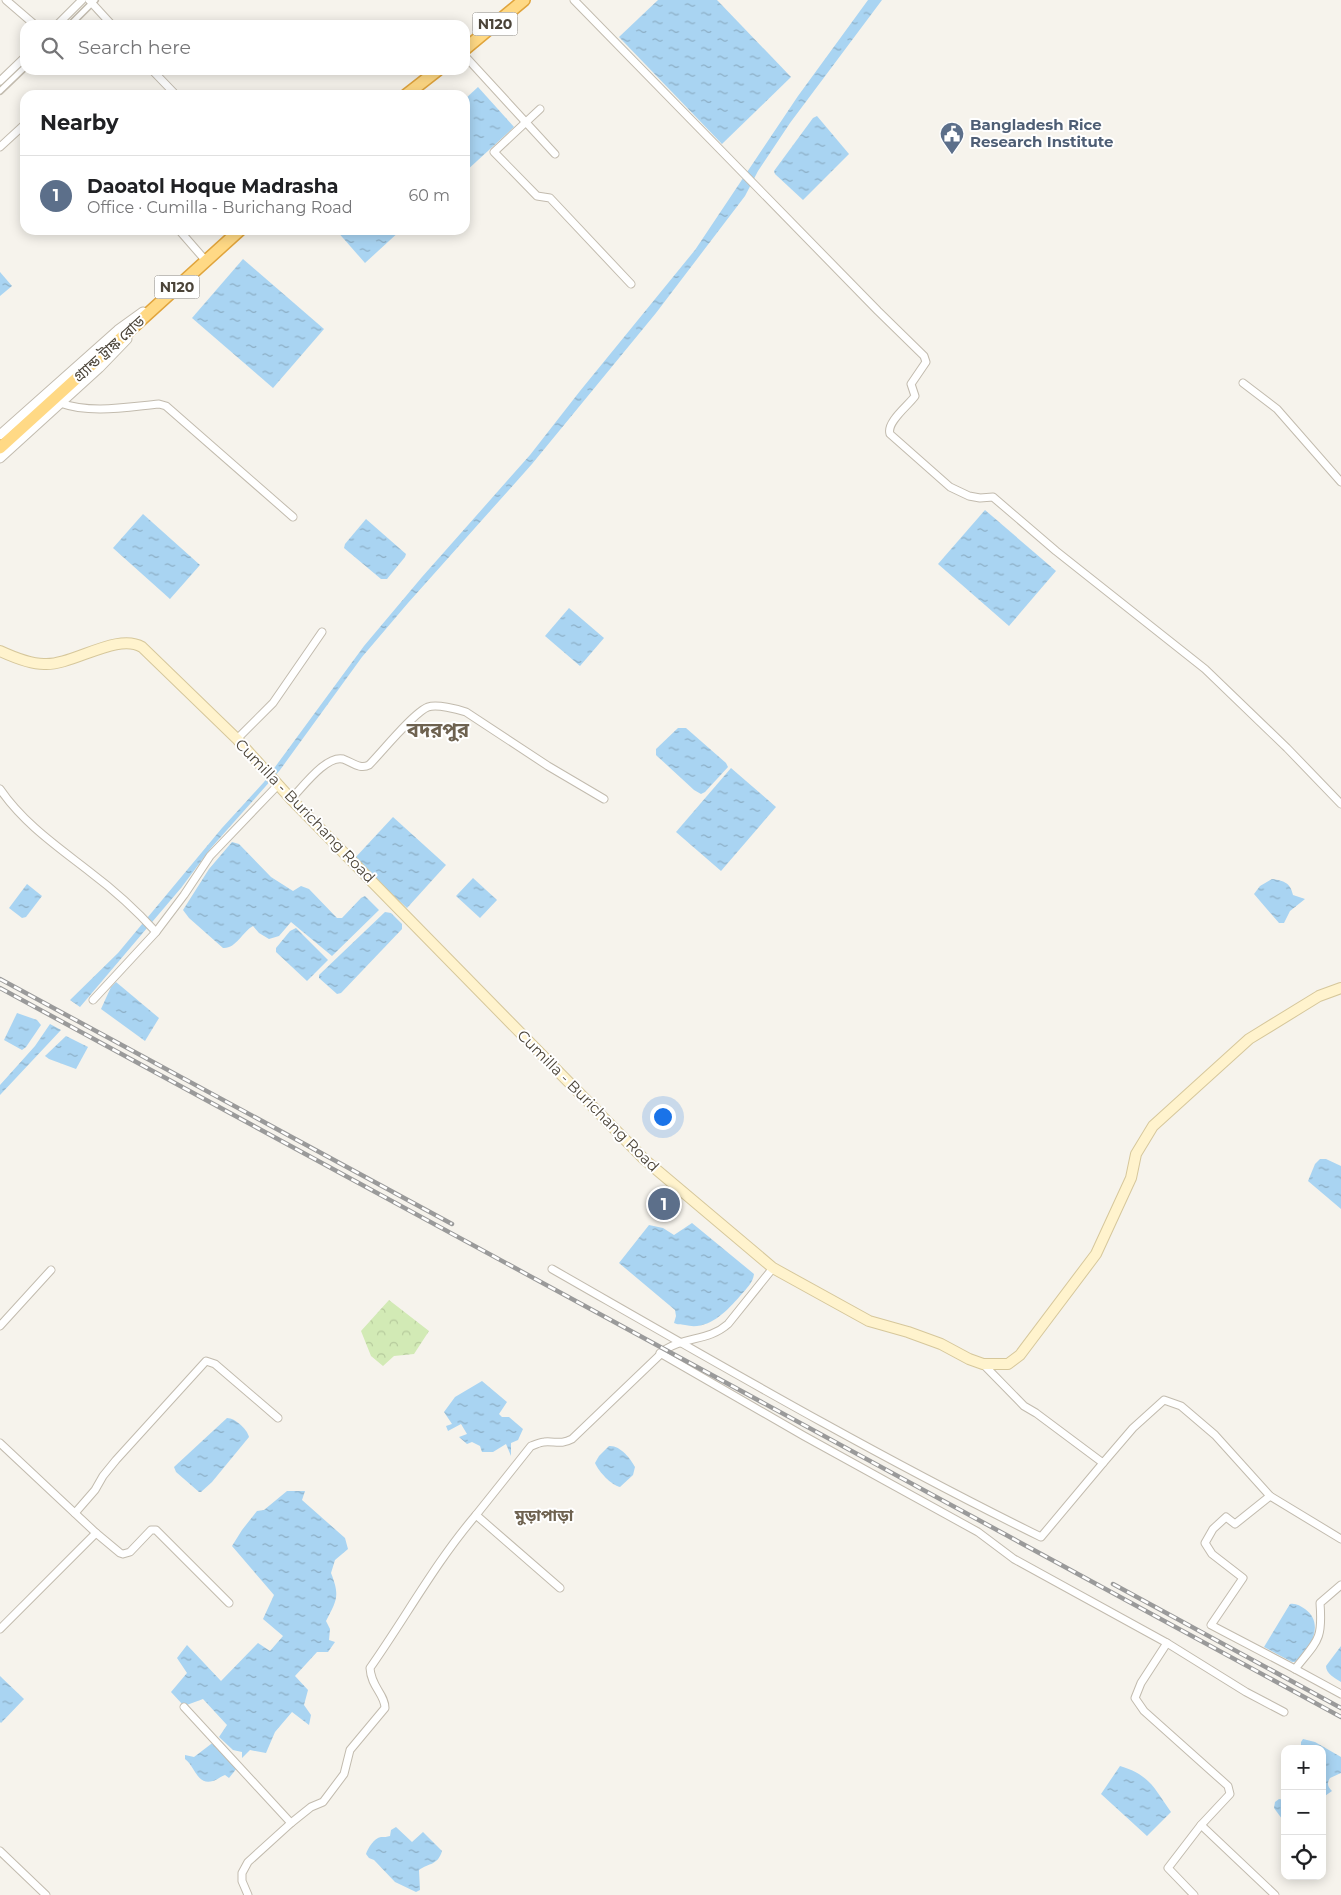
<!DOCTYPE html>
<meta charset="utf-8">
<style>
:root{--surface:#fff;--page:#f2f2f2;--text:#202124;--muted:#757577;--line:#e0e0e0;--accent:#0f766e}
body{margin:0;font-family:Montserrat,"Noto Sans Bengali",sans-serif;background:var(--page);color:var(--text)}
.controls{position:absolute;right:15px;bottom:15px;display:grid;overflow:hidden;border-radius:10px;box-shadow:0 2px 12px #0003}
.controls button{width:45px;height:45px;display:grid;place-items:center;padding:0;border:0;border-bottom:1px solid var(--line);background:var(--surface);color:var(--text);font:25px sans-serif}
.you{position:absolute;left:662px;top:1116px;width:18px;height:18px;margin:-12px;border:4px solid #fff;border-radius:50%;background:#1a73e8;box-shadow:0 0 0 8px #1a73e833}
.badge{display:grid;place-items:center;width:32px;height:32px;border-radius:50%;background:var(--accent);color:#fff;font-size:16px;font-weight:700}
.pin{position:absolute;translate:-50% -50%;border:2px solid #fff;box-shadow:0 1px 5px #0006}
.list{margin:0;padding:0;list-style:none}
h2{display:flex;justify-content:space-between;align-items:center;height:65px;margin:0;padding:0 20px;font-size:21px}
h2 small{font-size:16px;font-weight:400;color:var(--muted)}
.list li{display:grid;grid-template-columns:32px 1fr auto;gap:15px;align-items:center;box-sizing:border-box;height:80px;padding:0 20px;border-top:1px solid var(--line)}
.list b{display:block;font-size:19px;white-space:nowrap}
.list p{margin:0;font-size:16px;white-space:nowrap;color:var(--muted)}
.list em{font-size:16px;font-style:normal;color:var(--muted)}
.icon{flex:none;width:28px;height:28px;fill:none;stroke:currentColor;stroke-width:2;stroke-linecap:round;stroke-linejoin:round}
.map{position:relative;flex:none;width:1341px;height:1895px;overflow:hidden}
.search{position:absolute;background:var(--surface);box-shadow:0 2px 12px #0003;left:20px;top:20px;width:450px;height:55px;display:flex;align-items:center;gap:12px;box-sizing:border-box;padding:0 18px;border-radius:15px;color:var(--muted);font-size:19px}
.panel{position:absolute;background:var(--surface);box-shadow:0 2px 12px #0003;left:20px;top:90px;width:450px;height:145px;border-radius:15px}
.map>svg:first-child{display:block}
.park{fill:url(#park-crowns)}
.water{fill:url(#water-ripples)}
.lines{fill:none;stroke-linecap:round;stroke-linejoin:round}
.pedestrian-casing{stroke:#c2bbae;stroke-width:8}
.minor-casing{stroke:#c2bbae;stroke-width:9}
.tertiary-casing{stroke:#c2bbae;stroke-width:11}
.secondary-casing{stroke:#d6c79b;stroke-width:12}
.trunk-casing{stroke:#e0a43c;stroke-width:14}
.pedestrian{stroke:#fff;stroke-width:5}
.minor{stroke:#fff;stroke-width:7}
.tertiary{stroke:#fff;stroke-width:9}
.secondary{stroke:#fff3cd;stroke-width:10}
.trunk{stroke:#ffd985;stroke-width:11}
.rail-casing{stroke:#9a9a9a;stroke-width:4.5}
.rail{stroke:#fff;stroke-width:2.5;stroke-dasharray:8;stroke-linecap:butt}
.labels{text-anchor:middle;stroke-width:4;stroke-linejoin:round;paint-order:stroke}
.shield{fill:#fff;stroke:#817c74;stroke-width:1}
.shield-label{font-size:14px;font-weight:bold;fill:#4b4439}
.service-label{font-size:15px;font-weight:bold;fill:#4e5e75;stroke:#fff;text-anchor:start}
.street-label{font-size:15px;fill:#4b4439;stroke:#fff}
.neighbourhood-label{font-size:16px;font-weight:bold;fill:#6e6250;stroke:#fff}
.district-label{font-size:20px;font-weight:bold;fill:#6e6250;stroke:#fff}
</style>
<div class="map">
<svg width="1341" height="1895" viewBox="0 0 1341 1895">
<defs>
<pattern id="park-crowns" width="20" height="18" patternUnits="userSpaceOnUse" patternTransform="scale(1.25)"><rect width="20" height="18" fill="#d2eab5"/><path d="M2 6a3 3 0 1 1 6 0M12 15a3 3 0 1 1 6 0" fill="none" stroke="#b6ca9c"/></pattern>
<pattern id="water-ripples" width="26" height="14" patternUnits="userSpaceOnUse" patternTransform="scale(1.25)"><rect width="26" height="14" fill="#a9d4f2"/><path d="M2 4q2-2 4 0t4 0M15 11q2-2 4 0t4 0" fill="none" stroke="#8caec5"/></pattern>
</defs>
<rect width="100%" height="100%" fill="#f6f3ec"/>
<!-- park -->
<polygon class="park" points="389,1300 429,1331 414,1354 394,1356 383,1366 371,1356 361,1331"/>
<!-- water -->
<g class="water">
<polygon points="658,0 717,0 791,77 722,144 619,37"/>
<polygon points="868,0 882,0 790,123 758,171 745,196 656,313 532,464 408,603 362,657 280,770 211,848 181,888 80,1007 70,1000 118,953 222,828 264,782 364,646 422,577 530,455 580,391 695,250 798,96"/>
<polygon points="478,87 514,127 465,172 465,99"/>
<polygon points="817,116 849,154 803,200 775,174 774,171 813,118"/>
<polygon points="336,230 401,230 365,263"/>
<polygon points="243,259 324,329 273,388 192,318"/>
<polygon points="0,272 12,286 0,296"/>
<polygon points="985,510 1056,571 1009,626 938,564"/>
<polygon points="143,514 200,565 170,599 113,548"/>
<polygon points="366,519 406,554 405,557 387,579 381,579 344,548 345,544"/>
<polygon points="569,608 604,638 580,666 545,636"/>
<polygon points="678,728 686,728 726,763 728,767 705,792 701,794 694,790 656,755 656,749"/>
<polygon points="731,768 776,807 721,871 676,832"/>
<polygon points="393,817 446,865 407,908 354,859"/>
<path d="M 232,842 L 239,844 L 271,877 L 293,891 L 301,886 L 309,889 L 337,918 L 342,918 L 361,898 L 365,896 L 379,910 L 332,956 L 291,922 L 279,936 L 269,939 L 259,933 L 253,926 C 242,932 236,949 223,948 L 189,918 L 183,910 L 209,869 Z"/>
<polygon points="473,878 497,900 480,918 456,896"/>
<path d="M 1272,879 C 1284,881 1290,882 1293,895 L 1305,899 L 1290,911 L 1284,923 L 1279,923 L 1254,894 L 1260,886 Z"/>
<polygon points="27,884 42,896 26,917 22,918 9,908"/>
<polygon points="385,912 391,913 402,924 402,929 341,993 337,994 319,978 319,975"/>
<polygon points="296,928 328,960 307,981 276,952 276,948 290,931"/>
<polygon points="116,982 159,1018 145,1041 101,1009 111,987"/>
<polygon points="17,1013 37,1020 41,1025 26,1047 22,1050 4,1040"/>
<polygon points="50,1024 61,1030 0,1095 0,1085 35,1046"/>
<polygon points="66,1036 88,1047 76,1069 49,1059 45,1056"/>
<polygon points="1320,1159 1326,1159 1341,1166 1341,1209 1308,1181 1315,1164"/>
<path d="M 692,1223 L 754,1274 C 753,1283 746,1289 740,1296 C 726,1312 708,1331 685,1325 C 680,1324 678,1325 674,1323 L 676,1316 L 675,1310 L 619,1263 L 649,1225 L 663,1228 L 674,1235 Z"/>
<polygon points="482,1381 507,1402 499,1414 502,1417 509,1417 523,1429 518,1440 511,1443 511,1456 506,1444 493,1452 482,1452 480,1446 472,1442 467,1444 459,1437 467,1434 461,1424 448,1431 446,1426 452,1424 444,1412 455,1397"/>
<path d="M 227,1418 C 235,1418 247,1429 249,1437 L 212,1482 L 201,1492 L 199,1492 L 176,1472 L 174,1467 Z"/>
<path d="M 609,1446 C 620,1445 630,1458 635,1467 L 633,1475 L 620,1487 C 611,1485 599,1472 595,1463 L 599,1456 Z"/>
<path d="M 287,1491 L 305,1491 L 302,1500 L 345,1538 L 348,1549 L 335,1560 L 331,1573 C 340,1596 337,1600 326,1621 L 330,1629 L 329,1640 L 335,1642 L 328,1652 L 317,1652 L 295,1676 L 308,1690 L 304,1705 L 311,1715 L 309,1725 L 292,1712 L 275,1732 L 266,1753 L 250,1750 L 242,1758 L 242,1752 L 233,1750 L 219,1737 L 227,1725 L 203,1699 L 184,1706 L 171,1692 L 187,1673 L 177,1658 L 187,1645 L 221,1681 L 258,1643 L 270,1651 L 283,1636 L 263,1619 L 274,1595 L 232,1546 L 242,1530 L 257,1511 L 264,1510 Z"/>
<path d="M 1290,1604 C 1296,1603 1300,1606 1305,1609 C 1325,1623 1311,1650 1295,1662 L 1292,1662 L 1264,1647 Z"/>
<path d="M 1341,1646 L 1341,1682 C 1335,1678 1326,1674 1326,1666 Z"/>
<polygon points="0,1676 24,1699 1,1723 0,1722"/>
<path d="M 1303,1739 L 1315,1742 L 1341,1757 L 1341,1773 L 1330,1778 C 1327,1783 1327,1786 1332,1791 L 1322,1798 L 1322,1749 L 1301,1749 L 1301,1742 Z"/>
<path d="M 215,1741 L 237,1768 L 229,1778 L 225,1775 C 221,1776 217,1780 213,1781 C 197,1786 195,1766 185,1759 L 185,1755 L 194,1757 Z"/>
<path d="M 1120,1766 C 1150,1775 1154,1788 1171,1812 L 1147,1836 L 1101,1794 Z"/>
<polygon points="1279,1799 1285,1800 1285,1823 1274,1808 1275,1802"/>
<path d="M 396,1827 L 412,1842 L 423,1832 L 442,1851 C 438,1865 429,1863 419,1870 L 420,1890 L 416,1892 L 395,1882 L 374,1860 L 369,1858 L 366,1854 C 368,1848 374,1838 381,1837 C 384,1837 387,1837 390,1836 L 391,1830 Z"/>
</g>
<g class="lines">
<defs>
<g id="pedestrian">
<polyline points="70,25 95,0"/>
<polyline points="0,91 25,67"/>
</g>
<g id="minor">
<polyline points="6,0 35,25"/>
<polyline points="89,0 112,25"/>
<path d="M 574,0 L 878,311 L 924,356 L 926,362 L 911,384 L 915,396 C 909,405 886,422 890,434 L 950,487 L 969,496 L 980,498 L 993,497 L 1056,551 L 1205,669 L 1287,748 L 1341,804"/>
<polyline points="57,25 82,0"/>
<polyline points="465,56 555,154"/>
<polyline points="152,70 176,95"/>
<polyline points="0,81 25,57"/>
<polyline points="540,109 494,152 537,196 550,198 631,284"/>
<polyline points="0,147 25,124"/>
<polyline points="179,230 206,261"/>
<polyline points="1243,383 1277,409 1341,482"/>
<path d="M 60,403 C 91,414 127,407 159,404 L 166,406 L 293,517"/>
<polyline points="237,739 273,703 322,632"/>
<path d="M 0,789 C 23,823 58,847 90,872 C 114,890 136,910 156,932"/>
<path d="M 291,799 C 302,788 326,755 343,759 C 352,762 360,770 369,765 C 381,753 414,712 428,707 C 437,704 457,709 466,712 L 548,766 L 604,799"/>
<polyline points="93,1000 156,932 184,895 210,856 278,785"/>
<path d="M 552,1269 C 713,1361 874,1455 1041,1537 L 1103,1463"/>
<polyline points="0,1326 51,1270"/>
<polyline points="660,1353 804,1436 978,1532 1014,1559 1167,1643 1141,1683 1135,1698 1144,1711 1228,1786 1230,1794 1201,1825 1168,1868 1194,1895"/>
<polyline points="983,1364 1024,1406 1036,1413 1103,1463 1133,1428 1164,1400 1181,1406 1215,1435 1270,1496 1341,1539"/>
<polyline points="0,1443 96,1533 120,1553 123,1554 130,1552 151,1530 156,1530 229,1603"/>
<polyline points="1270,1496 1235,1524 1226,1517 1213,1529 1205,1543 1212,1554 1243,1578 1211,1625 1295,1669"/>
<polyline points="75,1513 95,1490 103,1476 116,1460 206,1361 215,1364 278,1418"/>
<path d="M 1341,1585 L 1320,1603 C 1323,1641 1317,1641 1295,1669 L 1341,1694"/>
<path d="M 560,1588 L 476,1515 L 531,1446 C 535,1445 540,1442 544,1442 C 555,1441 561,1445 572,1439 L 666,1349 C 687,1336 709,1341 728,1324 L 773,1268"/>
<polyline points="0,1629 96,1533"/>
<polyline points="1167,1643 1246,1692 1284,1712"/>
<polyline points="184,1707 291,1823"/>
<polyline points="1201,1825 1275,1895"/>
<polyline points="0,1851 46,1895"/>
<path d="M 248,1895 L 242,1881 L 242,1873 L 248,1862 L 291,1823 L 311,1807 L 323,1802 L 344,1774 L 350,1750 L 385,1708 C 385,1694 371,1687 370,1668 C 406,1617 435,1563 476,1515"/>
</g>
<g id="tertiary">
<polyline points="0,435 118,330 143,312"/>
<polyline points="0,458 99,368 127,339"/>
</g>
<path id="secondary" d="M 0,651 C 13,657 30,664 44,664 C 72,666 117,632 142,647 L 237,739 L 291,799 L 645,1160 L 773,1268 L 869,1321 L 908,1332 L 941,1344 L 969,1359 L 983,1364 L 1008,1364 L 1020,1355 L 1096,1254 L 1131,1178 L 1136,1154 L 1153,1126 L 1249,1039 L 1319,996 L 1341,988"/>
<g id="trunk">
<polyline points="465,49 524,0"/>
<polyline points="406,95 438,70"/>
<polyline points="0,448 240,230"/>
</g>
</defs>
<!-- pedestrian casing -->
<use href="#pedestrian" class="pedestrian-casing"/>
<!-- minor casing -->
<use href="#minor" class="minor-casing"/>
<!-- tertiary casing -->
<use href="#tertiary" class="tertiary-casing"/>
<!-- secondary casing -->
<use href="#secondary" class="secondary-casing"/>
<!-- trunk casing -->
<use href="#trunk" class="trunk-casing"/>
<!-- pedestrian -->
<use href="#pedestrian" class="pedestrian"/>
<!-- minor -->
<use href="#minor" class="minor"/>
<!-- tertiary -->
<use href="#tertiary" class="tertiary"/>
<!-- secondary -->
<use href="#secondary" class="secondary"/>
<!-- trunk -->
<use href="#trunk" class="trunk"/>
<defs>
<g id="rail">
<polyline points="0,979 452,1224"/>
<polyline points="0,988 1341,1717"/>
<polyline points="1113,1584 1341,1708"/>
</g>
</defs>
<!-- rail casing -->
<use href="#rail" class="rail-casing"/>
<!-- rail -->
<use href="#rail" class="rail"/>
</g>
<!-- icons -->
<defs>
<symbol id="civic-pin" viewBox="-11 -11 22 30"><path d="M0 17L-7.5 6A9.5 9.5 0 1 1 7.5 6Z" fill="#5c6f8a" stroke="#fff"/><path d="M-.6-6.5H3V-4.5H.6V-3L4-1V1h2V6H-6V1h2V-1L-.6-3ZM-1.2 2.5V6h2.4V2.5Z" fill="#fff"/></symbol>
</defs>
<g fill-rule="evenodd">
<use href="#civic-pin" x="938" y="120" width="28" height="38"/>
</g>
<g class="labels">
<!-- shield labels -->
<g class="shield">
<rect x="472.5" y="12.5" width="45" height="23" rx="4"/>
<rect x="154.5" y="275.5" width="45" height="23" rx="4"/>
</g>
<g class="shield-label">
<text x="495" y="29">N120</text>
<text x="177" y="292">N120</text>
</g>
<!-- service labels -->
<g class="service-label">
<text x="970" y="130">Bangladesh Rice<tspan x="970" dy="17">Research Institute</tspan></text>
</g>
<!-- street labels -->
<g class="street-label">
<text transform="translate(109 349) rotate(-42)" y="5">গ্র্যান্ড ট্রাঙ্ক রোড</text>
<text transform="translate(305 811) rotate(46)" y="5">Cumilla - Burichang Road</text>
<text transform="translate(588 1101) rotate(45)" y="5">Cumilla - Burichang Road</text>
</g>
<!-- neighbourhood labels -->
<g class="neighbourhood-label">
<text x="544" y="1521">মুড়াপাড়া</text>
</g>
<!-- district labels -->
<g class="district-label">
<text x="438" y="737">বদরপুর</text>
</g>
</g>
</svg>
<div class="controls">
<button>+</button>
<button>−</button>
<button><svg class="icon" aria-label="locate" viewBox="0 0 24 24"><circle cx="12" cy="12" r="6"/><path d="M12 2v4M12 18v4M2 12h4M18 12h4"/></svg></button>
</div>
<div class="you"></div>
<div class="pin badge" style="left:664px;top:1204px;background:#5c6f8a">1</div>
<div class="search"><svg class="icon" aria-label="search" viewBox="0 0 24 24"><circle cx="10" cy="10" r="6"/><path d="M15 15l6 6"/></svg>Search here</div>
<section class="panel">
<h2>Nearby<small></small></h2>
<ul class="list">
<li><span class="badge" style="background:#5c6f8a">1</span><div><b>Daoatol Hoque Madrasha</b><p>Office · Cumilla - Burichang Road</p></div><em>60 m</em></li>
</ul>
</section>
</div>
